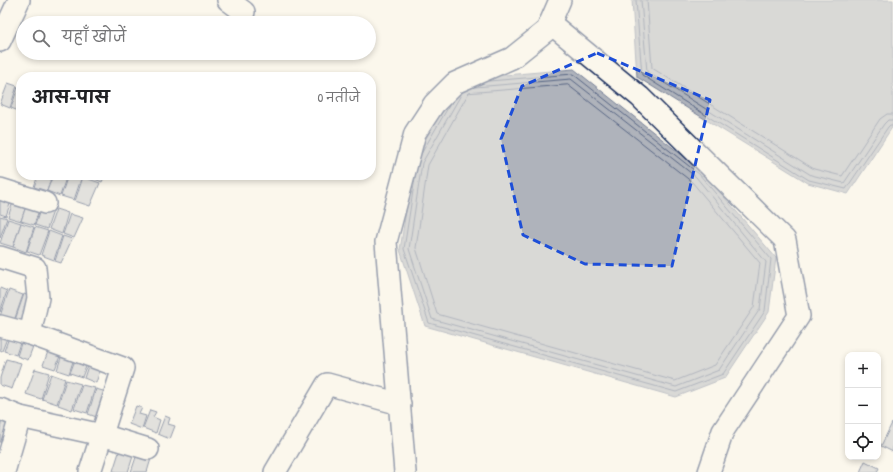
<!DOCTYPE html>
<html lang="hi">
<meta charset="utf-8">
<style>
:root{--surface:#fff;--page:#f2f2f2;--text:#202124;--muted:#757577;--line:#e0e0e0}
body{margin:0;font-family:"Patrick Hand","Playpen Sans Deva",sans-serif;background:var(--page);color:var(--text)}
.controls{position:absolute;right:12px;bottom:12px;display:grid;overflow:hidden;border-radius:8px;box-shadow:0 2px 6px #0003}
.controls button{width:36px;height:36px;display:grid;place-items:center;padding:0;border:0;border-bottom:1px solid var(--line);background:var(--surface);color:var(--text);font:20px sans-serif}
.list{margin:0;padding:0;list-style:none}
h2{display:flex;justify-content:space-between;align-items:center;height:52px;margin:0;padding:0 16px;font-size:17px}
h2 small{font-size:13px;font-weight:400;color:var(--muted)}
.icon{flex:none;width:22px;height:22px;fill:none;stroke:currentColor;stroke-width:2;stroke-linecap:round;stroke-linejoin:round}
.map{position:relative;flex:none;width:893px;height:472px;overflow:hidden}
.search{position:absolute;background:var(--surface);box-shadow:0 2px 6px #0003;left:16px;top:16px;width:360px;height:44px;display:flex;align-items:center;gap:10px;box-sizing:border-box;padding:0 14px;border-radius:22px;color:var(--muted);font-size:15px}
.panel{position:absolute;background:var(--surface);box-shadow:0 2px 6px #0003;left:16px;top:72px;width:360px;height:108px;border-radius:16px}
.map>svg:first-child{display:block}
.water{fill:#afb3bb;stroke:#747e96}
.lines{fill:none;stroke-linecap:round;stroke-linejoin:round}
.shore{stroke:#566483;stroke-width:1}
.building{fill:#c3c5c9;stroke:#1b2f5e}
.minor-casing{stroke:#1b2f5e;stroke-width:24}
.minor{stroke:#fbf7ec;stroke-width:21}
.marked{fill:none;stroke:#1d4ed8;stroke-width:3;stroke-dasharray:8 5;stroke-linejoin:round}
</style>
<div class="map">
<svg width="893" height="472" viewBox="0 0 893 472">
<rect width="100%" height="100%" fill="#fbf7ec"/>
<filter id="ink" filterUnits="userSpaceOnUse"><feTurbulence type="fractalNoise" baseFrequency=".025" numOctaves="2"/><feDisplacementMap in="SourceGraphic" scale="8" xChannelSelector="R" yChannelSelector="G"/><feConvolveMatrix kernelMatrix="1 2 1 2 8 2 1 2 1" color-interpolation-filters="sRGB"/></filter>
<g filter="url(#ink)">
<!-- water -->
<g class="water">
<polygon points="632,0 893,0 893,126 848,194 808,183 637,77"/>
<polygon points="574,69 702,171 776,258 769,312 725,378 676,397 425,326 400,250 414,160 459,79"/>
</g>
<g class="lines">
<!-- shore -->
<g class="shore">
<polyline points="636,0 642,75 809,180 846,189 888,127 890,125 893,125"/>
<polyline points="641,0 647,72 811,175 844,183 884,124 888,120 893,120"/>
<polyline points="647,0 652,68 814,169 842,176 880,119 887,114 893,114"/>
<polygon points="568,85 692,182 760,263 754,307 715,365 675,381 437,314 416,248 428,165 468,94 469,93"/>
<polyline points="462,93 422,163 409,249 432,319 676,387 719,370 760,309 766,262 696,177 571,79 475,87"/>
<polyline points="421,154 449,106"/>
<polyline points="415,178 404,249 429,323 676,392 723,374 765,311 771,259 699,174 573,74 489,81"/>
</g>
</g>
<!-- building -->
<g class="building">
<polygon points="8,83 17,86 10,108 0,104"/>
<polygon points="18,87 21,88 21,112 11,108"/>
<polygon points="38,175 52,175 47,191 34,187"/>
<polygon points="53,175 67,175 60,196 47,191"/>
<polygon points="68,175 82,176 74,200 61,196"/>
<polygon points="91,175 105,175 102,182 90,177"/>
<polygon points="83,177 100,183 90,206 75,201"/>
<polygon points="0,194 13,195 6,216 0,214"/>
<polygon points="15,196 28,200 21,221 8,217"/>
<polygon points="28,200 41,204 34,225 21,221"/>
<polygon points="42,204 54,208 47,229 35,225"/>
<polygon points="56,209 68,213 62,234 49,229"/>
<polygon points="70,214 83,218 74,238 63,234"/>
<polygon points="0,216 7,218 0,238"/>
<polygon points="8,219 21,223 13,247 0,243"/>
<polygon points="21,223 34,227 26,252 13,247"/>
<polygon points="35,227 48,231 39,255 27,251"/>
<polygon points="49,231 62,236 54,260 41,255"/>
<polygon points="63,236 72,239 61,263 55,261"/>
<polygon points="0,288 7,291 0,312"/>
<polygon points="9,290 23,295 14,321 0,316"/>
<polygon points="24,294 35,299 28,325 15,320"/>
<polygon points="0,329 9,333 2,351 0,350"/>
<polygon points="11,332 22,337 16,355 4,351"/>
<polygon points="23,337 35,341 28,360 17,356"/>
<polygon points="50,346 62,351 55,369 43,365"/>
<polygon points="63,351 75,355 69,374 57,370"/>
<polygon points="77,355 89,359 82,377 70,373"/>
<polygon points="6,359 21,363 12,389 0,385 0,378"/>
<polygon points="90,360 102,364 96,383 84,378"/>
<polygon points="35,369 49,373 41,399 26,394"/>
<polygon points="51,374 65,379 57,404 42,399"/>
<polygon points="66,380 81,384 72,410 58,405"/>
<polygon points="82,385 95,388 87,413 74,409"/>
<polygon points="96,389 110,393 102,419 88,414"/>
<polygon points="136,406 142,408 139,414 146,416 142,429 129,424"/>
<polygon points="150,410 156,412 153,417 160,420 156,433 143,428"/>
<polygon points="4,416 18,421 10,446 0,443 0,428"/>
<polygon points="165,416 170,418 168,424 175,426 170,439 158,434"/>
<polygon points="892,423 893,424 893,452 881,446"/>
<polygon points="121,446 135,450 128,472 117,472 113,471"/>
<polygon points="139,448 153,452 147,472 131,472"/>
<polygon points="865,461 879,468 877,472 860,472"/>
</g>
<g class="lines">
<defs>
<g id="minor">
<polyline points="228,0 244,12"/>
<polyline points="550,23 640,97 785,240 799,316 723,431 709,472"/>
<polyline points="0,41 19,0"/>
<polyline points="0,189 45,203"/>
<polyline points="0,257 35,268 38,298 30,334"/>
<polyline points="0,326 30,334 123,368 90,472"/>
<polyline points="0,409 20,417 102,435 148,449"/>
<polyline points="4,472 20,417"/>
<polyline points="275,472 327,384 400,404"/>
<polyline points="405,472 386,242 415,133 434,104 455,83 512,58 547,30 560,0"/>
</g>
</defs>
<!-- minor casing -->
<use href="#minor" class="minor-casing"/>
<!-- minor -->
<use href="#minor" class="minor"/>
</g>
</g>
<!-- marked area -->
<path d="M0 0H893V472H0ZM 597,53 L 710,100 L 672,266 L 585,264 L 523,235 L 501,139 L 522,86 Z" fill="#fbf7ec" fill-opacity=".55" fill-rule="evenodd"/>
<path class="marked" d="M 597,53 L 710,100 L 672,266 L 585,264 L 523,235 L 501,139 L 522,86 Z"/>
</svg>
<div class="controls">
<button>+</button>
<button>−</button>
<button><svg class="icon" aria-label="locate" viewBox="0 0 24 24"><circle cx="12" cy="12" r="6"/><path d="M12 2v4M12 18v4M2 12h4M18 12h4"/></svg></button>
</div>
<div class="search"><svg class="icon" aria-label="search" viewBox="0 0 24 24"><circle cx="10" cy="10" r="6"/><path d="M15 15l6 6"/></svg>यहाँ खोजें</div>
<section class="panel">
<h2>आस-पास<small>0 नतीजे</small></h2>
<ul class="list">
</ul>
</section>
</div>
